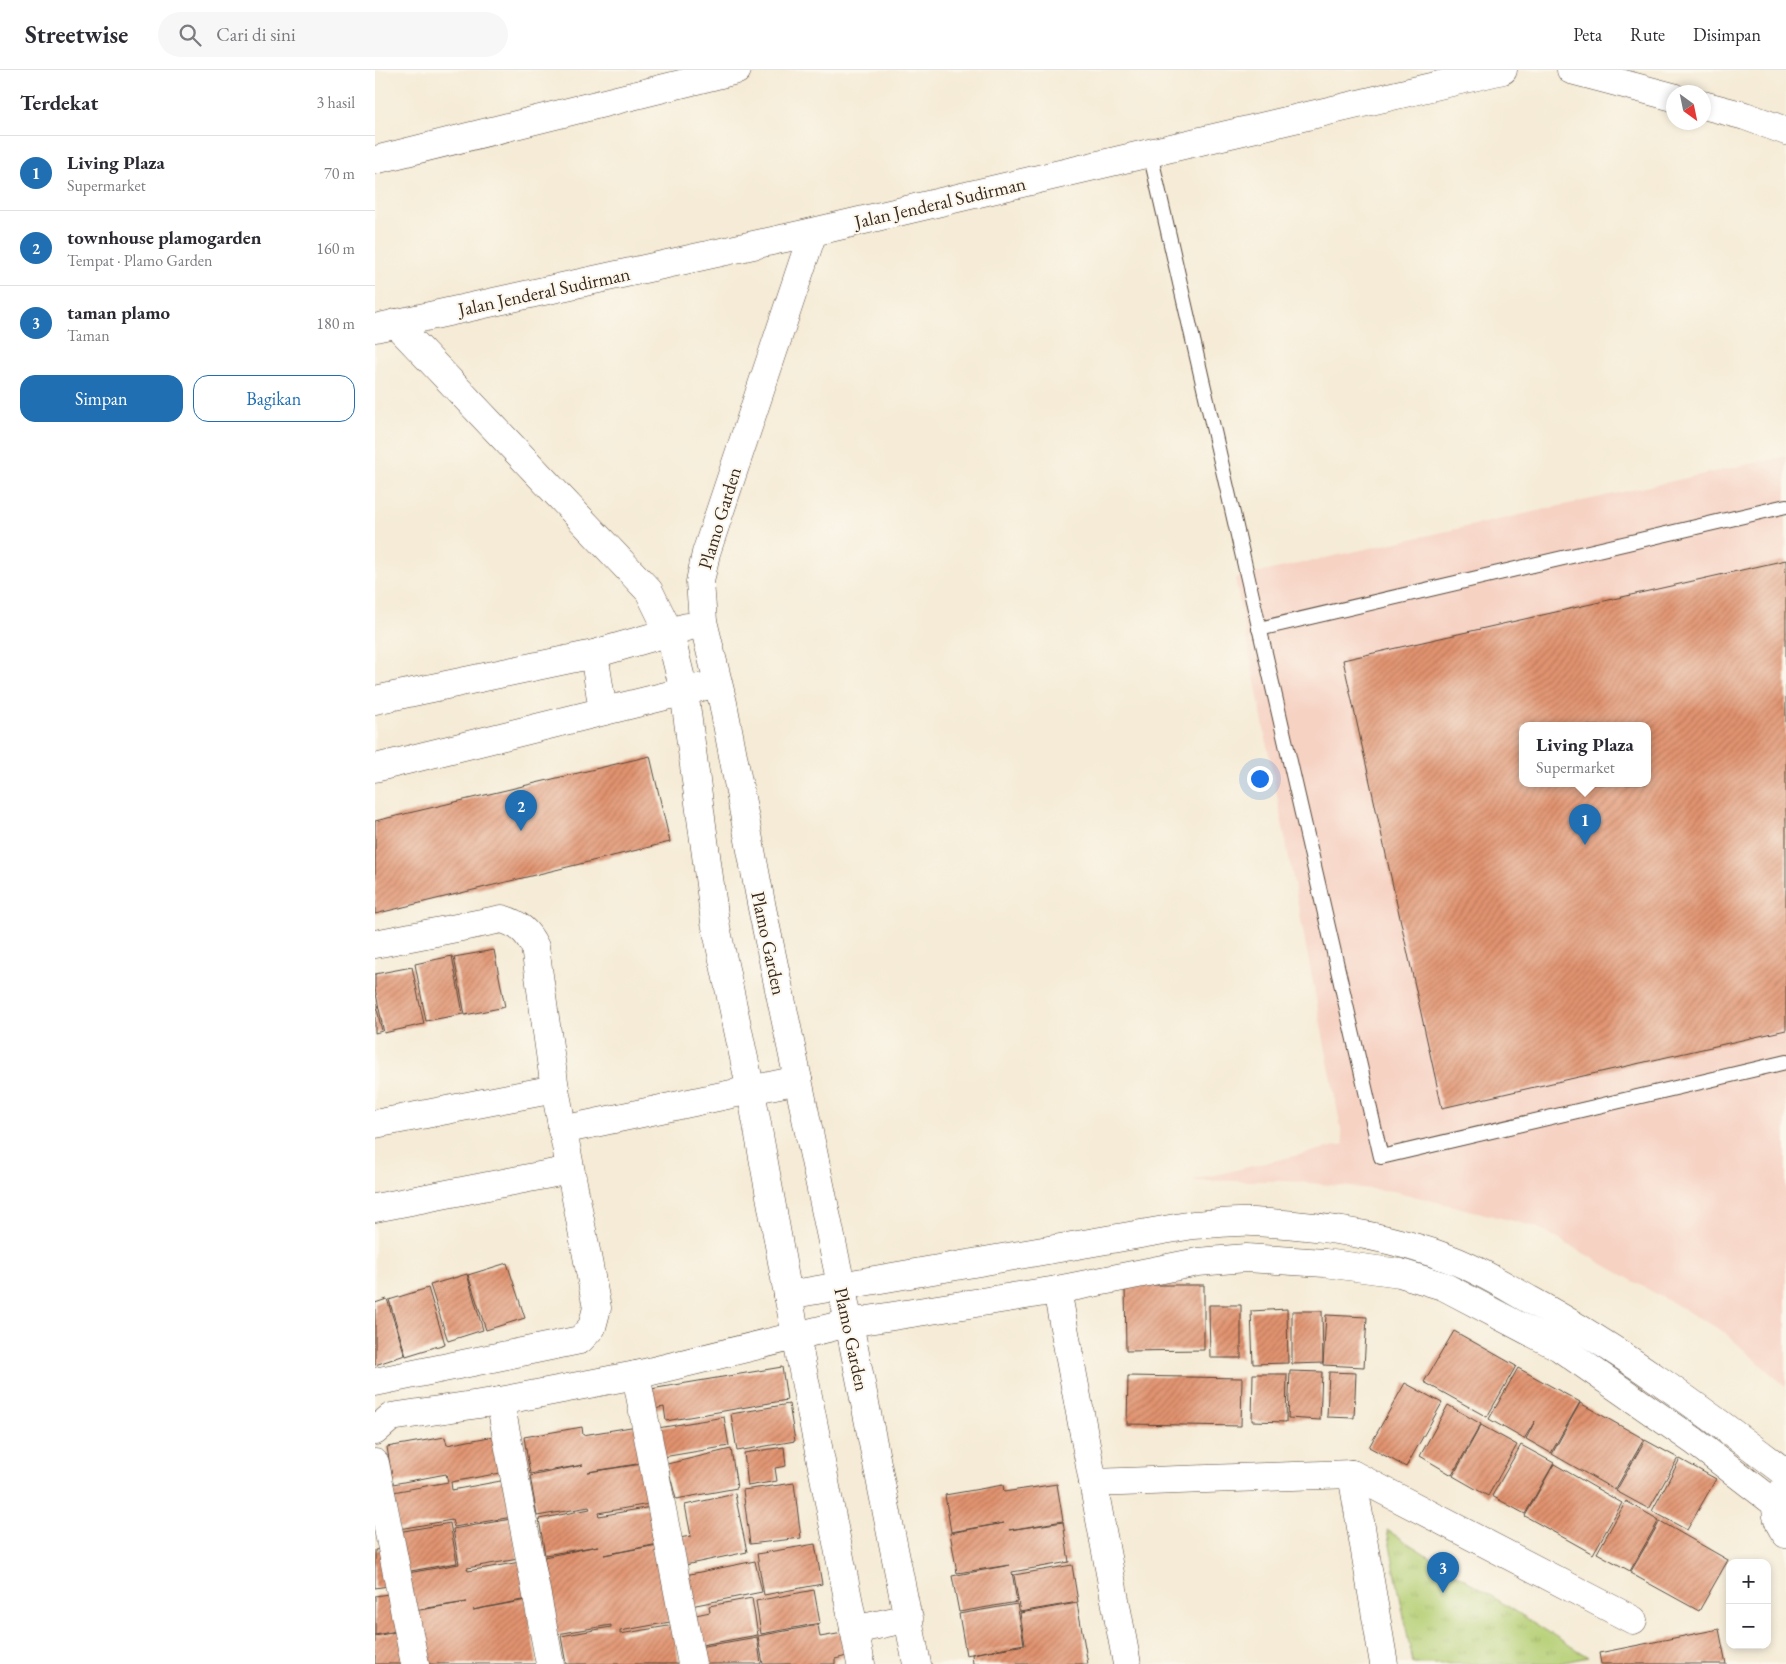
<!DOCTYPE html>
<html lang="id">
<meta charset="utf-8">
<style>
:root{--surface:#fff;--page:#f7f7f7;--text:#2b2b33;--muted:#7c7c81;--line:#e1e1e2;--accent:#1f6fb2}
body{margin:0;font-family:"EB Garamond",serif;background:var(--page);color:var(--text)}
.controls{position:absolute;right:15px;bottom:15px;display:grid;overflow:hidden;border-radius:10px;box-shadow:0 2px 8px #0003}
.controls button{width:45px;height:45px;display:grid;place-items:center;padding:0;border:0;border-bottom:1px solid var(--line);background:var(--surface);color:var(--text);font:25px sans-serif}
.compass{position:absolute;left:1291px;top:15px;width:45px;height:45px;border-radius:50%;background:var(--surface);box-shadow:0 2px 8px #0003;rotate:147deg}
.you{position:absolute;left:884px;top:708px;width:18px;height:18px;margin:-12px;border:4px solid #fff;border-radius:50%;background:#1a73e8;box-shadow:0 0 0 8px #1a73e833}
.badge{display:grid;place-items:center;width:32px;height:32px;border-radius:50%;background:var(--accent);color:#fff;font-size:16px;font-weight:700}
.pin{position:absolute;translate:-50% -41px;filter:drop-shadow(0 1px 2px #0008)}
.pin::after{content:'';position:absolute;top:26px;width:18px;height:15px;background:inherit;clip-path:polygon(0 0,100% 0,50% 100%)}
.popup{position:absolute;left:1144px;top:652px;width:132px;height:65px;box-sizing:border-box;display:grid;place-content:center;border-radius:10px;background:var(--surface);filter:drop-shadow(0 1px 4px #0005);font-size:16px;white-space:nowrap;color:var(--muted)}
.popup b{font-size:19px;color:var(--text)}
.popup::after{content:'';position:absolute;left:50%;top:100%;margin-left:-10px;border:10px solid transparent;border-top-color:var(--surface)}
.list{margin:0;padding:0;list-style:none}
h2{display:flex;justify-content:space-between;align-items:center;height:65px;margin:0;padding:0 20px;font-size:21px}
h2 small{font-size:16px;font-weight:400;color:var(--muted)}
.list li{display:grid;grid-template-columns:32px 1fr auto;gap:15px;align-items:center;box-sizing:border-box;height:75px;padding:0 20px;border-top:1px solid var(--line)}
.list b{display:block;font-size:19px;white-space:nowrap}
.list p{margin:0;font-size:16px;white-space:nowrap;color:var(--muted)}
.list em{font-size:16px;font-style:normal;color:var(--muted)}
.actions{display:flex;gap:10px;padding:15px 20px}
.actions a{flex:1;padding:11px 0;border:1px solid var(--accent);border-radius:15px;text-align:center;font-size:18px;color:var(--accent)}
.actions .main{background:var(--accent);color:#fff}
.icon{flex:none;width:28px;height:28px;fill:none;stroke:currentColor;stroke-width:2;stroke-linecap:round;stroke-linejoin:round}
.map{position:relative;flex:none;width:1411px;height:1594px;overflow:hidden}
header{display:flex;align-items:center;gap:30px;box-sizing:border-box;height:70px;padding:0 25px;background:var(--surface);border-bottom:1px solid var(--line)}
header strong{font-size:24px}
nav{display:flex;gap:28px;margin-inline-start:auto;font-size:18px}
.search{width:350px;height:45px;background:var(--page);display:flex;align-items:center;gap:12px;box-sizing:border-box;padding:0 18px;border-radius:28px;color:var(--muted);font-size:19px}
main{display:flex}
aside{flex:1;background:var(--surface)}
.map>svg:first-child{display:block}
.built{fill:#f6d2c3;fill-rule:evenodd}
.grass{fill:url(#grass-tufts);stroke:#787c49}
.building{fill:url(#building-hatch);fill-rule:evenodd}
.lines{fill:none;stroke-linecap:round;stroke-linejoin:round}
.lane-casing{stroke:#57473a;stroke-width:16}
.street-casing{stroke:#57473a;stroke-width:29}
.highway-casing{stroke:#57473a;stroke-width:29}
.lane{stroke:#fff;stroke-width:14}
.street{stroke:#fff;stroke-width:28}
.highway{stroke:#fff;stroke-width:28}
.labels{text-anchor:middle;stroke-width:4;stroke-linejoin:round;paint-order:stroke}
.street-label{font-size:19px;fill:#3b2a1e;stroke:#fbf7ec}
</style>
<header>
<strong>Streetwise</strong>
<div class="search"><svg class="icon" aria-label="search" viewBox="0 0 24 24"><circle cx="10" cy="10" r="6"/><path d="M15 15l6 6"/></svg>Cari di sini</div>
<nav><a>Peta</a><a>Rute</a><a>Disimpan</a></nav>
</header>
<main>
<aside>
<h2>Terdekat<small>3 hasil</small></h2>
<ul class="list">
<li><span class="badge">1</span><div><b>Living Plaza</b><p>Supermarket</p></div><em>70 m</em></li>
<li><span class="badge">2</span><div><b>townhouse plamogarden</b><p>Tempat · Plamo Garden</p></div><em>160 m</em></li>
<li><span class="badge">3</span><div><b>taman plamo</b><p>Taman</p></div><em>180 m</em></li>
</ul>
<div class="actions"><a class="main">Simpan</a><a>Bagikan</a></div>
</aside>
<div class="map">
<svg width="1411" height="1594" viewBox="0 0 1411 1594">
<defs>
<pattern id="grass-tufts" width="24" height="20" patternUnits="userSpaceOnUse" patternTransform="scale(1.25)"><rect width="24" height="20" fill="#b5cf74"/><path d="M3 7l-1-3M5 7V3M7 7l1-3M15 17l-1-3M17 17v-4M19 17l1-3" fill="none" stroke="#9db264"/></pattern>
<pattern id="building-hatch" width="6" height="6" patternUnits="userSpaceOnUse" patternTransform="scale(1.25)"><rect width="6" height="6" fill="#e1936f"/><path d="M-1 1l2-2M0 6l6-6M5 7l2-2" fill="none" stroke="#b8785b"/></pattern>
</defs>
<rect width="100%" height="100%" fill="#fbf7ec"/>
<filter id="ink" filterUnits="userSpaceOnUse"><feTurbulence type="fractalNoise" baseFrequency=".02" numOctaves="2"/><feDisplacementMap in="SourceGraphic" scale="10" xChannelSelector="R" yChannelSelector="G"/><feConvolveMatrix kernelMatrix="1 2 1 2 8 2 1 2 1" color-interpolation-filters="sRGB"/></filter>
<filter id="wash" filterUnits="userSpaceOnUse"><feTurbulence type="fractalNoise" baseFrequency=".0096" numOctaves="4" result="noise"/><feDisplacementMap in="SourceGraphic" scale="20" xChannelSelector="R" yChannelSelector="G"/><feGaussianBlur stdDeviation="1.12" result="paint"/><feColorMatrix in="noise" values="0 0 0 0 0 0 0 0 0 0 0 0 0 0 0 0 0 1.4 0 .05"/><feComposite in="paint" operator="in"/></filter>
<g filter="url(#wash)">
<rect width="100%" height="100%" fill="#f5ebd6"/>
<!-- built -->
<path class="built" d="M 1411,386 L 1411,1317 L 1349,1262 L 1162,1157 L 1018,1121 L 913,1111 L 815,1111 L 969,1074 L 860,508 ZM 1148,656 L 1272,656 L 1272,714 L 1148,714 Z"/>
<!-- grass -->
<polygon class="grass" points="1012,1460 1213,1587 1180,1594 1038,1594"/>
<g id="blocks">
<!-- building -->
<g class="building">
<path d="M 1411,490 L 1411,960 L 1067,1038 L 968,590 ZM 1148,656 L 1272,656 L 1272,714 L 1148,714 Z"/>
<polygon points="275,686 295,772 0,844 0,751"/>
<polygon points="119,880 130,937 90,945 79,887"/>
<polygon points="77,886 88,944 51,951 40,894"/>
<polygon points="37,897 49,954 9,963 0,919 0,904"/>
<polygon points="0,931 7,961 0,963"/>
<polygon points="132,1193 150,1248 111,1260 93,1205"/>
<polygon points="92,1204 108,1260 73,1271 55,1215"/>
<polygon points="750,1215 829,1215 829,1280 751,1281"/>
<polygon points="53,1218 70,1274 31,1286 14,1230"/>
<polygon points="12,1229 30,1285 0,1295 0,1233"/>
<polygon points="834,1235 866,1235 866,1288 835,1288"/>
<polygon points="912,1239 913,1293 878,1294 876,1241"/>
<polygon points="917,1241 947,1241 948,1293 917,1294"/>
<polygon points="951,1245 992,1247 989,1297 948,1295"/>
<polygon points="1079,1261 1141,1296 1112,1347 1049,1312"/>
<polygon points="407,1297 412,1330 291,1351 289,1337 279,1339 276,1319"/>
<polygon points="1143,1298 1205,1332 1176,1383 1151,1369 1160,1351 1149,1369 1114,1349"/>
<polygon points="915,1301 947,1302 945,1350 913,1348"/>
<polygon points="954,1302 981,1303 979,1348 952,1347"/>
<polygon points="878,1304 912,1304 911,1352 877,1351"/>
<polygon points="753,1306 867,1308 866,1356 752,1354"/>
<polygon points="1030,1313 1067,1333 1031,1397 994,1377"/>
<polygon points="1205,1333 1269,1369 1240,1420 1177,1384"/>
<polygon points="414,1334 420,1371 362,1381 356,1344"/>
<polygon points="1073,1335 1106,1354 1077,1405 1045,1386"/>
<polygon points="349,1347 354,1376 288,1387 283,1358"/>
<polygon points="1106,1355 1142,1375 1113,1426 1078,1406"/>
<polygon points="262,1356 268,1393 213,1402 267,1394 274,1434 223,1443 224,1446 276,1437 283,1474 229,1485 282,1475 295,1552 245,1561 245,1564 299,1555 304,1594 191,1594 186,1566 236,1557 236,1555 182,1564 169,1487 223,1476 170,1485 164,1449 215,1439 214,1437 162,1446 155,1406 208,1395 155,1404 149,1367 207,1357 208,1365"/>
<polygon points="125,1365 131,1402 76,1412 77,1420 131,1410 137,1447 79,1457 77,1450 24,1459 18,1422 73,1412 71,1404 18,1414 12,1377 70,1367 72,1375"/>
<polygon points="1270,1370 1303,1388 1274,1439 1241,1421"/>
<polygon points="1146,1375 1179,1393 1150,1444 1117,1426"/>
<polygon points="409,1377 411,1396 400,1398 402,1411 373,1416 369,1383"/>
<polygon points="356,1379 362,1418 301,1429 292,1394"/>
<polygon points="1305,1389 1341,1409 1312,1460 1277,1441"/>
<polygon points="1179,1394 1247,1433 1218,1484 1150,1446"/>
<polygon points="419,1413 426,1468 375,1474 368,1420"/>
<polygon points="682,1414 688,1451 634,1460 688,1452 694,1492 637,1502 642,1532 584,1542 577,1506 635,1495 582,1503 575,1463 629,1453 576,1462 570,1425 628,1415 629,1422"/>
<polygon points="360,1424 372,1482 310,1495 304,1468 316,1466 310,1435"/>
<polygon points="1251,1431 1284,1450 1255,1501 1222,1483"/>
<polygon points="136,1449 143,1489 92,1498 93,1501 145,1492 152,1529 98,1540 151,1530 162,1594 47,1594 39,1541 92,1532 39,1540 33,1503 84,1494 78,1459"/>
<polygon points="1285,1451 1353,1490 1324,1541 1255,1503"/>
<polygon points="75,1453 82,1493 24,1503 17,1463"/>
<polygon points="440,1474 447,1514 389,1525 382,1484"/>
<polygon points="14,1478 20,1515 0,1518 0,1480"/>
<polygon points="380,1491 387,1522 316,1536 310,1505"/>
<polygon points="697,1495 703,1532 645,1542 639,1505"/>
<polygon points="439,1520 445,1553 386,1564 381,1531"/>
<polygon points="20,1523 27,1560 0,1565 0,1526"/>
<polygon points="377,1528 383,1565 321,1576 316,1546 335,1542 334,1536"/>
<polygon points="702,1533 713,1594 598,1594 597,1584 650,1575 645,1543"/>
<polygon points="642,1534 649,1574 591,1585 584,1544"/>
<polygon points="443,1555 445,1567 468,1563 472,1586 460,1589 460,1594 388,1594 383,1566"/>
<polygon points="1344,1559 1351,1594 1226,1594 1224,1583"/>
<polygon points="26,1561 31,1594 0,1594 0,1566"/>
<polygon points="382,1567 386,1594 327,1594 324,1577"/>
</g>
</g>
</g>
<g filter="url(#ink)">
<use href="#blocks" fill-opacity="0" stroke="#57473a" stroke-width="1"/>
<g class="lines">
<defs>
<g id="lane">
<polyline points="775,83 1006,1087 1411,992"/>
<polyline points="884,559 1411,436"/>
</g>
<g id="street">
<polyline points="438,162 331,483 325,512 328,551 348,633 387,838 474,1253 542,1594"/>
<polyline points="20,253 274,521 295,564 309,621 340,852 376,1021 413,1225 486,1594"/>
<polyline points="219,584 228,641"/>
<polyline points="0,630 219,584 312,557"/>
<polyline points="0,698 327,617"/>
<path d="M 0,874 L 127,849 C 144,854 152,861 160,877 L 180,1019 L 222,1238 L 217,1257 L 205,1270 L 0,1312"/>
<polyline points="0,1054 180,1019"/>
<polyline points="187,1060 423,1010"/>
<polyline points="0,1138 195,1100"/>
<polyline points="682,1220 752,1594"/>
<path d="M 413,1225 L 818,1155 C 838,1154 859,1151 878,1152 C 945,1155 1015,1166 1078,1190 C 1104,1200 1130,1216 1155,1230 C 1245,1279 1329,1341 1411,1403"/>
<polyline points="261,1305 317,1594"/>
<polyline points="125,1331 175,1594"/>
<polyline points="0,1361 16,1347 125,1331 261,1305 474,1253 682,1220 823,1192 871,1188 950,1193 1025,1203 1068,1216 1184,1277 1319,1371 1401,1434"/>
<polyline points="0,1393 40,1594"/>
<polyline points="977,1404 1009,1594"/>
<polyline points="718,1413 977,1404 1258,1550"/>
<path d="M 1409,1419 C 1397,1434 1400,1450 1411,1464"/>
<polyline points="479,1560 534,1548"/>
</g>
<g id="highway">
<polyline points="1196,0 1298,27"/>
<polyline points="1328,35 1370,46 1411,61"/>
<polyline points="0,90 362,0"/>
<polyline points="0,258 438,162 1128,0"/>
</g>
</defs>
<!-- lane casing -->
<use href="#lane" class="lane-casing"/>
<!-- street casing -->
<use href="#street" class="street-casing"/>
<!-- highway casing -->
<use href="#highway" class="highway-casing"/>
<!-- lane -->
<use href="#lane" class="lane"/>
<!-- street -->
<use href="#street" class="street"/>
<!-- highway -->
<use href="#highway" class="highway"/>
</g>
</g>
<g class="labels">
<!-- street labels -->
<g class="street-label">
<text transform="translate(565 132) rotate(-13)" y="7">Jalan Jenderal Sudirman</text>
<text transform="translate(169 221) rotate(-12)" y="7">Jalan Jenderal Sudirman</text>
<text transform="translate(344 448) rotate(-73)" y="7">Plamo Garden</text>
<text transform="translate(394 873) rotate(78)" y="7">Plamo Garden</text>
<text transform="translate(477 1269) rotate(78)" y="7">Plamo Garden</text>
</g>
</g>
</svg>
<div class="controls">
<button>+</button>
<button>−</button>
</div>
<svg class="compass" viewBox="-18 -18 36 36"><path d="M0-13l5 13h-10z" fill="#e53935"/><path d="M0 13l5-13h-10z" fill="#7c7c81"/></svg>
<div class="you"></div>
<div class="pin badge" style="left:1210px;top:775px">1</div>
<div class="popup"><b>Living Plaza</b>Supermarket</div>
<div class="pin badge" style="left:146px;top:761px">2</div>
<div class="pin badge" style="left:1068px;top:1523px">3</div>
</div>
</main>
